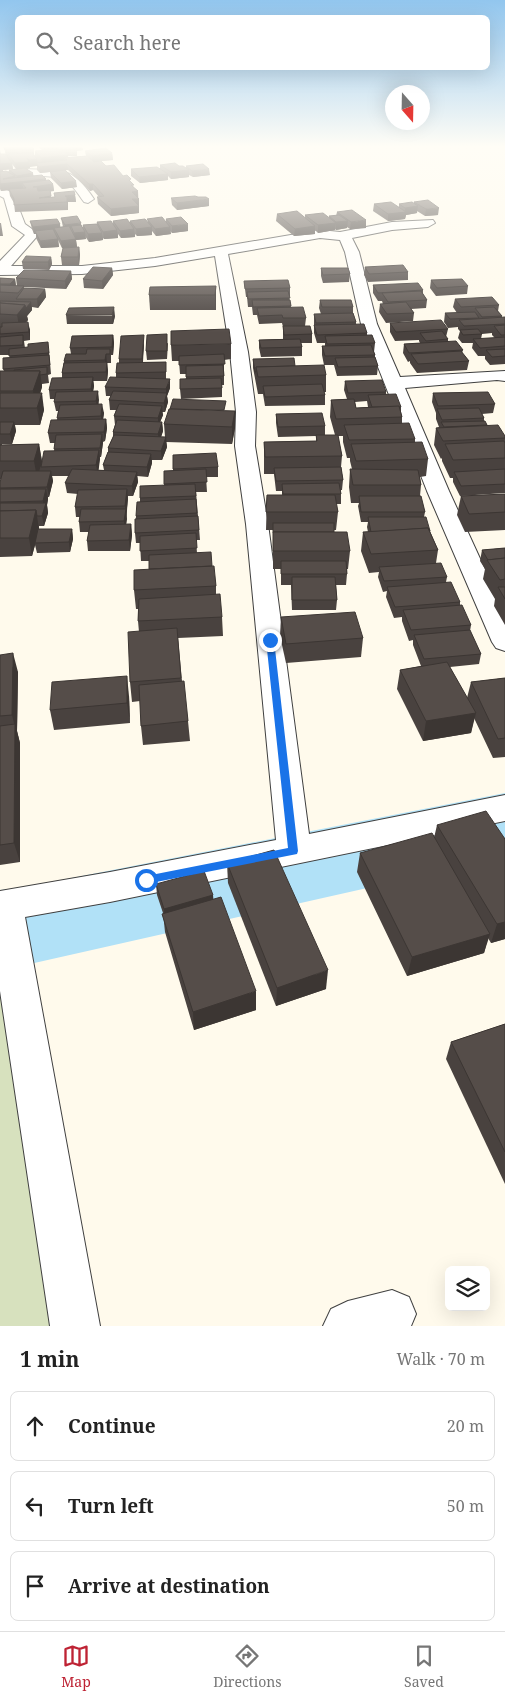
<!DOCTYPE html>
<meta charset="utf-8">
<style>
:root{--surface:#fff;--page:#f6f6f6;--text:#222;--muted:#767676;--line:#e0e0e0;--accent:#be2334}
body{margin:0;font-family:"Noto Serif",serif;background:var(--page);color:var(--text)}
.controls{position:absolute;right:15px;bottom:15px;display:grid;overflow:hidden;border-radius:8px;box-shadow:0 5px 20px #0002}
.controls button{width:45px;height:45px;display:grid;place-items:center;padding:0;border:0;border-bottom:1px solid var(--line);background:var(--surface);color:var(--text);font:25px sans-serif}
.compass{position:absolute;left:385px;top:85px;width:45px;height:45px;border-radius:50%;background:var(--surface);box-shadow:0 5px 20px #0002;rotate:160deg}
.stop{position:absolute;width:15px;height:15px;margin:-11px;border:4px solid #1a73e8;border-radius:50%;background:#fff}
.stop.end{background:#1a73e8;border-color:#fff;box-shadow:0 1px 5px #0008}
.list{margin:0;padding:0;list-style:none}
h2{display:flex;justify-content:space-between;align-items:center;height:65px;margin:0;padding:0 20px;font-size:21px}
h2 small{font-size:16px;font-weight:400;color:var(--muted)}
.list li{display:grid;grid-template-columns:32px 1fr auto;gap:15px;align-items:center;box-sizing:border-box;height:70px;margin:0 10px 10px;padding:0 10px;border:1px solid var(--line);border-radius:8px}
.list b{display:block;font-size:19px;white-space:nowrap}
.list em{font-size:16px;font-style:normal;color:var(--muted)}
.icon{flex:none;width:28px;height:28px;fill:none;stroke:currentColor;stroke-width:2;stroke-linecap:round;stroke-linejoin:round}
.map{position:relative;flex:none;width:505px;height:1326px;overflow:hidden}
.search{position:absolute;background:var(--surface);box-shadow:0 5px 20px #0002;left:15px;right:15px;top:15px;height:55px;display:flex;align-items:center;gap:12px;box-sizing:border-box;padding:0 18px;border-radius:8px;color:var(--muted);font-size:19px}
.sheet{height:305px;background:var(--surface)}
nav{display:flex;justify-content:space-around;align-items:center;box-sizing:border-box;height:70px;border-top:1px solid var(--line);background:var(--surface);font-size:14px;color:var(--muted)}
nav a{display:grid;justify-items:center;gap:2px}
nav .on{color:var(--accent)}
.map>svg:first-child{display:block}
.cemetery{fill:#d7e1be}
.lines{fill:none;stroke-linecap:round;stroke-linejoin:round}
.river{fill:#b1e1f7;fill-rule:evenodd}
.minor-casing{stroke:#404040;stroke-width:2}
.minor{fill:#fff;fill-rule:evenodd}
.wall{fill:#49423f;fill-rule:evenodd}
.shaded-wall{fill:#3c3633}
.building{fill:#554d49;stroke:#3c3633}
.route{fill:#1a73e8}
</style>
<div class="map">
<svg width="505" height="1326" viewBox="0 0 505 1326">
<rect width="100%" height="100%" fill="#fffaec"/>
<!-- cemetery -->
<polygon class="cemetery" points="0,930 64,1326 0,1326"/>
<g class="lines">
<!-- river -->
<polygon class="river" points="505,793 505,857 21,966 0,968 0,890 21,888"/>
<defs>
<g id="minor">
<path d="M 24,169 C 62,171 71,165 94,199 L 88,203 L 84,202 C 78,194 72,183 62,179 C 48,173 15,177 0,180 L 0,174 Z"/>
<polygon points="0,187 13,193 25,224 39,234 11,266 82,266 155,258 320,230 340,232 392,222 433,220 435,223 428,227 392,230 352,238 359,252 377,324 400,377 505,371 505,381 497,380 405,388 449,491 505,613 505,651 496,648 492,642 427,491 361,324 345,252 340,240 320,238 228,254 248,352 256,412 255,446 268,524 309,834 505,795 505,821 110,902 25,917 100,1326 50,1326 0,991 0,891 110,872 276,840 246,524 235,446 236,412 230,352 215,256 155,266 82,274 0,275 0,261 25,235 12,226 4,198 0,196"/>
<polygon points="392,1290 409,1297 416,1314 411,1326 323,1326 331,1309 348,1301"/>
</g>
</defs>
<!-- minor casing -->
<use href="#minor" class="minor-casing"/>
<!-- minor -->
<use href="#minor" class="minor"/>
</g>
<!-- wall -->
<g class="wall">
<path d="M 4,147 L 32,147 L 35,157 L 35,151 L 42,150 L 39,147 L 82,147 L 83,150 L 77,151 L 77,156 L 68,156 L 68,157 L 86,156 L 85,151 L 112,153 L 113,160 L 99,161 L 123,176 L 131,182 L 134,188 L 138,191 L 139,213 L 111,216 L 98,204 L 97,197 L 99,197 L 93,190 L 90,191 L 68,170 L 65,170 L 77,187 L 62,189 L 51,178 L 50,172 L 40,173 L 37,170 L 37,166 L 30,166 L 30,168 L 26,169 L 34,176 L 53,184 L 54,191 L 50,191 L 51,197 L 55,197 L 54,193 L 75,195 L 76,202 L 68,202 L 68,210 L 15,212 L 14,203 L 10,196 L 9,190 L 1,191 L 0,189 L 0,150 L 1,154 L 6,156 ZM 12,164 L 16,169 L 9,170 L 9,173 L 3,171 L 3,170 L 13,169 Z"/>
<polygon points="160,165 179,166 186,168 186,166 210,175 193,177 189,175 189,177 171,179 168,176 168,180 140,183 131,176 131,169 160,169"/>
<polygon points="198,197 209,206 177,210 172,205 171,198"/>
<polygon points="414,202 438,215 425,216 417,211 417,213 406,215 405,219 388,221 373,211 374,204 399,207 399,204 414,204"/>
<polygon points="337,212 366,228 350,229 347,227 347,228 336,230 335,229 335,230 318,233 315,230 315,234 294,236 276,221 277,214 305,218 305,215 329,218 329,216 336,216"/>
<polygon points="61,218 81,225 83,228 83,225 97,224 97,222 113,224 113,221 130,224 130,221 148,222 147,219 166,222 166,219 188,231 172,233 170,231 171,234 156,236 152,231 152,235 137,236 135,234 135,237 121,238 118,234 118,238 104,239 103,238 103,240 89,242 85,236 86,239 76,240 77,247 67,248 79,247 80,255 79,265 62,265 61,257 63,248 62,248 58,240 59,247 41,248 36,238 36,234 34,234 32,229 30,221 60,224 60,227 63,227"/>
<polygon points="51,257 52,264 49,270 23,269 22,262"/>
<polygon points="365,267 408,272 408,280 368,282 364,275"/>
<polygon points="112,268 113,275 103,289 84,288 83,279"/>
<polygon points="321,268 350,274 349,282 323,283 321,276"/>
<polygon points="71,271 72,279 66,289 24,287 24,288 45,289 46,297 38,308 32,307 32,310 27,316 28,320 26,322 30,330 30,340 24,341 25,348 49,351 51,374 48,375 49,383 42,384 42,387 40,393 44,410 40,425 15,425 16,431 12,444 2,444 2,445 39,444 42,461 54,451 55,443 50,443 48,433 57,420 58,411 56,411 54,402 55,399 50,399 49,390 62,378 62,373 64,361 71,354 70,348 113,335 114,343 113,355 111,355 111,363 107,363 108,371 107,381 93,381 94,386 93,391 98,391 98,404 104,413 103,419 106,419 107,428 105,441 103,442 101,457 100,457 98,470 104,470 103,465 108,452 108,448 113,437 113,432 115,425 114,416 116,410 110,410 109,400 111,396 106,396 105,387 116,377 116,373 119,363 119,359 144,344 143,362 166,362 166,379 170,388 167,396 168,402 165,412 162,412 163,415 160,422 162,422 163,431 161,437 165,437 164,424 226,411 235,411 235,428 232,444 166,442 167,447 162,460 152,460 152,463 148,477 137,476 138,482 133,496 128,496 126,525 131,524 132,535 130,551 88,551 87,541 89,532 80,532 79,522 80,517 76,517 75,507 78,494 67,493 65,483 69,476 52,476 53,481 49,497 48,497 48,499 47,505 48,513 44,526 39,526 39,529 72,529 73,539 70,552 37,553 35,545 32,556 0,557 0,482 1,479 0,479 0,371 4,371 3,369 10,358 9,355 0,355 0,278 15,279 16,286 17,286 16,278"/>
<polygon points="431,280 468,286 467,294 436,296 430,288"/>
<polygon points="244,281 290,288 290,296 289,296 291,307 306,318 305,326 312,334 312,343 301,343 302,347 302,356 261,357 259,348 259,340 283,339 283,327 282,323 259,324 257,315 253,315 252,307 248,307 247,297 246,297"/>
<polygon points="373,285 423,290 423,294 427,300 426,308 411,309 414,313 413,321 386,323 379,312 380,304 383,304 382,301 378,301 373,293"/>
<polygon points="216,286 216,310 150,310 149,295"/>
<path d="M 455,299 L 499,305 L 498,311 L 502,316 L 502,318 L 505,317 L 505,364 L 490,365 L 485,359 L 485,356 L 478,356 L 472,348 L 473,343 L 462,343 L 458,338 L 460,331 L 458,329 L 458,327 L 448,328 L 444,322 L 445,313 L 457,313 L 453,307 ZM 492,333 L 492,335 L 495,338 L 481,339 L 482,334 Z"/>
<polygon points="320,300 353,307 353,313 356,322 356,324 367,333 367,335 375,343 374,352 375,355 375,358 378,366 377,375 337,376 334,365 324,365 322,355 322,346 325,346 325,343 317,343 314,333 314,314 321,314 319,308"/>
<polygon points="66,315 115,316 113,324 67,324"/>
<polygon points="390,323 448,329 446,337 448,339 448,341 463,350 462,353 469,361 467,370 417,373 410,363 410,361 408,362 403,353 404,344 420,343 419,341 419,340 395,341 390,332"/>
<polygon points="168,343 167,359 147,360 146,351"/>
<polygon points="231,344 231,359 224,360 224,385 222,385 222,397 181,399 180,389 186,378 186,374 180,374 179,361 172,361 171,345"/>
<polygon points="253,359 295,366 326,375 326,392 324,392 325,395 325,405 265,406 263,394 258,394 253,368"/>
<path d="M 345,381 L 386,392 L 386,394 L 401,407 L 401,412 L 402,417 L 402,423 L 415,439 L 415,442 L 428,459 L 426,476 L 420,477 L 421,485 L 420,496 L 425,512 L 424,517 L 430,531 L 438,550 L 436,563 L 447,577 L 446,582 L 460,602 L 460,605 L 471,625 L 470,631 L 481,654 L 479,664 L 450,667 L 467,698 L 471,682 L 505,678 L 505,757 L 493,758 L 474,718 L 471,733 L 423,741 L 397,689 L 400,670 L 421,666 L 413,645 L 413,640 L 409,641 L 402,621 L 402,617 L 394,618 L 386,597 L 387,591 L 383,592 L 378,577 L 379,572 L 369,573 L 361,551 L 363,532 L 368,532 L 367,527 L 368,522 L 361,522 L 358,506 L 359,503 L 351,503 L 349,487 L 350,469 L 352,469 L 350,461 L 350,458 L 347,458 L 343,442 L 343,436 L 338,436 L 342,456 L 341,467 L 343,480 L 342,490 L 341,490 L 341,504 L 336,504 L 338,512 L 336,530 L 334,530 L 334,532 L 350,551 L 348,569 L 347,569 L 347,574 L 346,585 L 336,585 L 337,600 L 336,610 L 292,610 L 291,585 L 281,585 L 281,569 L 273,569 L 273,530 L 266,530 L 267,495 L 282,495 L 282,491 L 276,491 L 274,474 L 264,474 L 264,442 L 316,441 L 316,436 L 278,437 L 276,423 L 276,414 L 325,426 L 325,435 L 335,435 L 330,417 L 331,400 L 347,399 L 344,390 ZM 367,401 L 368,407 L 356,408 L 355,402 Z"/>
<polygon points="433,393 495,404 493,413 482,414 484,418 484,421 487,425 505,436 505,493 460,496 453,482 453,478 450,478 442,461 442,458 441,459 434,445 436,428 439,427 436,419 436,413 432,402"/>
<polygon points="173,455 218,467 218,477 206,477 207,492 196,492 200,540 196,540 197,553 212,566 216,586 216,595 222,617 223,636 178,638 182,681 188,721 190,741 143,745 141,726 140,701 132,702 130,682 139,632 138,621 138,609 136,609 134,590 149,569 149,561 141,561 140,543 136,543 135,533 136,516 140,502 140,498 164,485 164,471 173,471"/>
<polygon points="505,494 505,530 465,532 457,515 461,496"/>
<polygon points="505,548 505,625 494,606 495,599 483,579 485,569 480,561 482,550"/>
<polygon points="281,617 363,638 361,657 286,663 280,636"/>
<polygon points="0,655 18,672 17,731 20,743 20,862 0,865"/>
<polygon points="129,696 130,723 54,730 50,710"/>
<polygon points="437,825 505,838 505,837 505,939 491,943 488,938 484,953 407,976 357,872 360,853 434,838"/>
<polygon points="227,863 326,989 276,1006 228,883"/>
<polygon points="156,884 213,895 213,899 256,1010 194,1030 165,932 163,913 157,895"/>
<polygon points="505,1024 505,1184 446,1059 451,1042"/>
</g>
<!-- shaded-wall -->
<g class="shaded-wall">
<polygon points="44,147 57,147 57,152 45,153"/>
<polygon points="72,147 82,147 83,150 77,151 77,156 68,156 69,161 64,158 65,162 42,164 41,158 61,156 60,151"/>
<polygon points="18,149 19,155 8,154 8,156 6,156 5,150"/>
<polygon points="34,149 34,156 22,157 21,150"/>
<polygon points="112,153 113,160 92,162 92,156"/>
<polygon points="37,159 38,165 36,163 37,166 30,167 29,160"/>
<polygon points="29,162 30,168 16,170 15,163"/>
<polygon points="12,163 13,169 3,170 4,175 0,175 0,164"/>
<polygon points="67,164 68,170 40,173 39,167"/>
<polygon points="209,169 210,175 193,177 192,171"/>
<polygon points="189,170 189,177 171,179 171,172"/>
<polygon points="33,173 34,180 46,179 46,185 53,184 54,191 34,194 22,183 23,188 1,191 0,184 3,179 15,176 16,182 18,182 17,176"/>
<polygon points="168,174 168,180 140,183 139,177"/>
<polygon points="76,181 77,187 62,189 61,183"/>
<polygon points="89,184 93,184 93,190 90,191"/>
<polygon points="138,191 138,198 132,192"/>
<polygon points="75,195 76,202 68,202 68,210 67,203 65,196"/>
<rect x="132" y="199" width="7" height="7"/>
<polygon points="209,199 209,206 177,210 177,203"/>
<polygon points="139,206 139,213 111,216 111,209"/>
<polygon points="418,206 417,213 406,215 405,219 388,221 388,214 405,212 405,208"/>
<polygon points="439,208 438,215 425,216 426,209"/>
<polygon points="366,220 366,228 350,229 351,222"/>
<polygon points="348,221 347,228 336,230 336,222"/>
<polygon points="0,223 1,223 3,236 0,236"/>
<polygon points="81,223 82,231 71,226 71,232 66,232 65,225"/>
<polygon points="336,223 335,230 318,233 318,225"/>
<polygon points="60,224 61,232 54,228 55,232 37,234 35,231 36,234 34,234 33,227"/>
<polygon points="188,224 188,231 172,233 172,226"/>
<polygon points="315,226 315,234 294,236 295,229"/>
<polygon points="152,227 152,235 137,236 136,229"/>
<polygon points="170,227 171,234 156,236 155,229"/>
<polygon points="134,229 135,237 121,238 120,231"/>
<polygon points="117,230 118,238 104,239 103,232"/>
<polygon points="85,232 86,239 76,240 77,247 62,248 61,241 75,239 74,233"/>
<polygon points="102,233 103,240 89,242 88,234"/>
<polygon points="58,239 59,247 41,248 40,241"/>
<polygon points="79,247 80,255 79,265 78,257"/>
<polygon points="51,257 52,264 49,270 48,262"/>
<polygon points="112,268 113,275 103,289 102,281"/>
<polygon points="71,271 72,279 66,289 65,281"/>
<polygon points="15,279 16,287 12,292 10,284"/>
<polygon points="216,286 216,310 215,295"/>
<polygon points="45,289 46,297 38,308 37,299"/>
<polygon points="31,302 32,310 27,316 28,320 20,330 17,315 25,305"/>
<polygon points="114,307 115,316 113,324 112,315"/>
<polygon points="28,322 30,330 30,340 29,332"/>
<polygon points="113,335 114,343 113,355 112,347"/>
<polygon points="144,335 144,344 142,368 142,359"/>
<polygon points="106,354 108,371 107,381 105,360"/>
<polygon points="40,371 42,387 36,408 33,391"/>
<polygon points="93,377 94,386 92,398 91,389"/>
<polygon points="170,379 170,388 167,396 168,402 165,412 164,403 166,395 166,389"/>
<polygon points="98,391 99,400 98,410 96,401"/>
<polygon points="42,393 44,410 40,425 37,408"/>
<polygon points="102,404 104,413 102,426 101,416"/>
<polygon points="162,406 163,415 158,427 158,418"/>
<polygon points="235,411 235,428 232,444 232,427"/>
<polygon points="106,419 107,428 105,441 104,432"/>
<polygon points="14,422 16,431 12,444 10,434"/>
<polygon points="162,422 163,431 159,443 158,434"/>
<polygon points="102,434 103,443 101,457 100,448"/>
<polygon points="166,437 167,447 162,460 161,451"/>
<polygon points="39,444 42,462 37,478 34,461"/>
<polygon points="99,450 100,459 98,475 96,465"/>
<polygon points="151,454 152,463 148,477 147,467"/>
<polygon points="51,471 53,481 49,497 47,487"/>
<polygon points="137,472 138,482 133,496 132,486"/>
<polygon points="46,489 48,499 47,505 48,513 44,526 42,516 44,509 43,501"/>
<polygon points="127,489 128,499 126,516 125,506"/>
<polygon points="126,509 127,519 125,532 124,521"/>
<polygon points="36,510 39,529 35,543 35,545 32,556 29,538"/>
<polygon points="131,524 132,535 130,551 129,540"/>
<polygon points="72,529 73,539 70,552 69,542"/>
<polygon points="13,653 18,672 17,731 20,743 20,862 14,843 15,727 12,715"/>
<polygon points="127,676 129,696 130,723 127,703"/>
<polygon points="476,713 471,733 423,741 426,721"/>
<polygon points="213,895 214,906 165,920 164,909"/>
<polygon points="505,922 505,939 491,943 497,924"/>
<polygon points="490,934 484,953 407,976 412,957"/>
<polygon points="328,970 326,989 276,1006 277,988"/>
<polygon points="256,991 256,1010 194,1030 193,1012"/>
</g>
<!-- building -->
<g class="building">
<polygon points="4,147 18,147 18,149 5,150"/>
<polygon points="19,147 32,147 34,149 21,150"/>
<polygon points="58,147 73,147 77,149 60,151"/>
<polygon points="106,148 112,153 92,156 85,151"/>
<polygon points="55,149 58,152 65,152 68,155 41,158 35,151"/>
<polygon points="32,153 37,159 29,160 27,158 29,162 15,163 8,154"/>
<polygon points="0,154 5,154 12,163 0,164"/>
<polygon points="87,156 94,162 101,161 106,166 114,165 123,176 127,175 131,179 129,180 134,185 131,185 138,191 132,192 139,199 132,199 139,206 111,209 97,197 104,196 93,184 89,184 67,164 39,167 36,163 67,160 64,158"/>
<polygon points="175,163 179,166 183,166 189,170 171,172 160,165"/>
<polygon points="203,164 209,169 192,171 186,166"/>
<polygon points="157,167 168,174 139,177 131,169"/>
<polygon points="25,168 33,173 17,176 9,170"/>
<polygon points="65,170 76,181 61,183 50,172"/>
<polygon points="6,171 15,176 3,179 42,175 46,179 0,184 0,172"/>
<polygon points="49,180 53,184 33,187 37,187 38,191 50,190 51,196 39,198 55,197 54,193 74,191 75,195 65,196 67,197 67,202 14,205 14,199 9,189 26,188 22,183"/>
<polygon points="195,196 198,197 206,197 209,199 177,203 171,198"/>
<polygon points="428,200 439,208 426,209 414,202"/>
<polygon points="391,202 406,212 388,214 374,204"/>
<polygon points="412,202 418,206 405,208 399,204"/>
<polygon points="352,210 366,220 351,222 337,212"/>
<polygon points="297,211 315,226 295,229 277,214"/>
<polygon points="323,213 336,223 318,225 305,215"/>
<polygon points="339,215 348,221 336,222 329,216"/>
<polygon points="77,216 81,223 65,225 61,218"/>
<polygon points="162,217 170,227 155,229 147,219"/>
<polygon points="181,217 188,224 172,226 166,219"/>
<polygon points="57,219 60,224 33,227 30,221"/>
<polygon points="127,219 134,229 120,231 113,221"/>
<polygon points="145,219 152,227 136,229 130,221"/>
<polygon points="111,221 117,230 103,232 97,222"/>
<polygon points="97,224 102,233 88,234 83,225"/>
<polygon points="81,225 85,232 74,233 71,226"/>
<polygon points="69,226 76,239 61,241 54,228"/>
<polygon points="53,229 58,239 40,241 35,231"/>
<polygon points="79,247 78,257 61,257 63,248"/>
<polygon points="26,256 51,257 48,262 22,262"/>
<polygon points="403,265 408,272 369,274 365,267"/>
<polygon points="93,267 112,268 102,281 83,279"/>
<polygon points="321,268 348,268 350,274 323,275"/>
<polygon points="24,270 71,271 65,281 16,278"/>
<polygon points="0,278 15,279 10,284 0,284"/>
<polygon points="462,279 468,286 437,288 431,280"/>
<polygon points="288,280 290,288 245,289 244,281"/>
<polygon points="418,283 423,290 378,293 373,285"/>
<polygon points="0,285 24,286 18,293 0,292"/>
<polygon points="216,286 215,295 149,295 150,287"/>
<polygon points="24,288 45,289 37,299 16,299"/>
<polygon points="288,291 290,298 248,299 247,292"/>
<polygon points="421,291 427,300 388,302 382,293"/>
<polygon points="492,297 499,305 461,307 455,299"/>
<polygon points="252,300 290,300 291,306 253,307"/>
<polygon points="320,300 351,300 353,307 322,307"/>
<polygon points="0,301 31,302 26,308 25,305 0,303"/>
<polygon points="406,302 414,313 387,314 380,304"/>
<polygon points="0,303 25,305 17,315 0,314"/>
<polygon points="114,307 112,315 66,315 69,308"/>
<polygon points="303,307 306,318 283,318 282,315 259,316 257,308"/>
<polygon points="494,307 502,316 482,317 475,308"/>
<polygon points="475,312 479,318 450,319 445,313"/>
<polygon points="353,313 356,322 316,323 314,314"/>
<polygon points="505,317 505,324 464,326 459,320"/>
<polygon points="441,320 448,329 396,332 390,323"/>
<polygon points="28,322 29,332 0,334 0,327 2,327 2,323"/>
<polygon points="364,324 367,333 317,335 314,325"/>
<polygon points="505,325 505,335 501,335 494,326"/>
<polygon points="283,326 310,326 312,334 284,335"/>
<polygon points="229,329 231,344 171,345 171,331"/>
<polygon points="478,329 482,334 463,335 460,330"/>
<polygon points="442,331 448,339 426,341 420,333"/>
<polygon points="167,334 167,351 146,351 147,335"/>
<polygon points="23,335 23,345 0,346 0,337"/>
<polygon points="113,335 112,347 70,348 72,336"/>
<polygon points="144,335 142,359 119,359 121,336"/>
<polygon points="372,335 375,343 327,344 325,336"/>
<polygon points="505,337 505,346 480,348 473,339"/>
<polygon points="300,339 302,347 261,348 259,340"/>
<polygon points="456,341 463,350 409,353 404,344"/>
<polygon points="48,342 49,353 9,356 9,349 28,347 28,344"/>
<polygon points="371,345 375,355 325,356 322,346"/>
<polygon points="87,349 110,349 110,354 106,354 105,360 64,361 66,354 86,354"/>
<polygon points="505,349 505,356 492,357 486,350"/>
<polygon points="461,351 469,361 418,364 411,354"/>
<polygon points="224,354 225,364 179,365 179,356"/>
<polygon points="49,355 50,365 3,369 3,358"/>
<polygon points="375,357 378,366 338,367 335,358"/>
<polygon points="294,358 295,366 256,367 256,372 255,372 253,359"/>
<polygon points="107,362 106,372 62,373 64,363"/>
<polygon points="166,362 166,372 116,373 117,363"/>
<polygon points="223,365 224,376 186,377 186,366"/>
<polygon points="324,365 326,375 258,377 256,367"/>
<polygon points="47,367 47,374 40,375 40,371 14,371 14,370"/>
<polygon points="0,371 40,371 33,391 0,391"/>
<polygon points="93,377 91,389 49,390 52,378"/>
<polygon points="110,377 170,379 166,389 105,387"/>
<polygon points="221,378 222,388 180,389 180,379"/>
<polygon points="382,380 386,392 348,393 345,381"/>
<polygon points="322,384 325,395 265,397 263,386"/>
<polygon points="98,391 96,401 54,402 56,392"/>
<polygon points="113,391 167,393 164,403 109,400"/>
<polygon points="488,392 495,404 438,406 433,393"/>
<polygon points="0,393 42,393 37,408 0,408"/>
<polygon points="396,394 401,407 372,407 368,395"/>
<polygon points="173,399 226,401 224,410 170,409"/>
<polygon points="354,399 356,408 399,406 402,417 336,419 331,400"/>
<polygon points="102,404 101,416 57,418 60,405"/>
<polygon points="119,404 162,406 158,418 114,416"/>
<polygon points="479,408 484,418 442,420 437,409"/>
<polygon points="169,409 235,411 232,427 164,424"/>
<polygon points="322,413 325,426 278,427 276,414"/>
<polygon points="106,419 104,432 48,433 51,420"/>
<polygon points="117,420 162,422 158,434 113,432"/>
<polygon points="485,421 487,425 444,427 441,422"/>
<polygon points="0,422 14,422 10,434 0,434"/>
<polygon points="409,423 415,439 349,440 344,425"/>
<polygon points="498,425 505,436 505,438 443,441 436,428"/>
<polygon points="102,434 100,448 54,449 56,435"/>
<polygon points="114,435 166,437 161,451 108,448"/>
<polygon points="316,435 338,435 342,456 265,457 264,442 317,441"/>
<polygon points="504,441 505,443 505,458 453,460 445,444"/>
<polygon points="422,442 428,459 356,461 351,444"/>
<polygon points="39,444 34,461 0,461 0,445"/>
<polygon points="99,450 96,465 41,467 44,451"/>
<polygon points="108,452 151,454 147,467 103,465"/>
<polygon points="216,453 218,467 173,469 173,455"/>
<polygon points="341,467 343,480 276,481 274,468"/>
<polygon points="72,469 137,472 132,486 65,483"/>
<polygon points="206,469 207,482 164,484 164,471"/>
<polygon points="350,469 418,470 421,485 353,485"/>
<polygon points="505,469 505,484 461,486 454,472"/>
<polygon points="3,471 51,471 47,487 0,488 0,482"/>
<polygon points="339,483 341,494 283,494 282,484"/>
<polygon points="195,484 196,496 140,498 140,486"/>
<polygon points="0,489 46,489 43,501 0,502"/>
<polygon points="127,489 125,506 75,507 78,490"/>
<polygon points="505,494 505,512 469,514 461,496"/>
<polygon points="267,495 335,495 338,512 266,512"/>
<polygon points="359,496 421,496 425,512 361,512"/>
<polygon points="196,499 197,513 136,516 137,502"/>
<polygon points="0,503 46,503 42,516 37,516 36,510 0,511"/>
<polygon points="81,509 126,509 124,521 79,522"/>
<polygon points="36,510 29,538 0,538 0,511"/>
<polygon points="198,516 199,530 135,533 135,519"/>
<polygon points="368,517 426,517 430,531 428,528 371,532"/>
<rect x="273" y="523" width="61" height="9"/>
<polygon points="131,524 129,540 87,541 90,525"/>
<polygon points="428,528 438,550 371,554 363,532"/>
<polygon points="38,529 72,529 69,542 35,543"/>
<polygon points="273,532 347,532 350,551 273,551"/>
<polygon points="196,533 197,548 140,551 140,536"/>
<polygon points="505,548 505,558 488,560 482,550"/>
<polygon points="211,552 212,566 149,569 149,555"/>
<polygon points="505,558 505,579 500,580 487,560"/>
<polygon points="281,561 346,561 347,574 281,574"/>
<polygon points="441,563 447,577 384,581 379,567"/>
<polygon points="214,566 216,586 134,590 134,570"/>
<polygon points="292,577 335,577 337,600 292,600"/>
<polygon points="451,582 460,602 395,607 387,587"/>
<polygon points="498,587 505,587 505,599"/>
<polygon points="220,594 222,617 138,621 139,599"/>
<polygon points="462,605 471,625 411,630 403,610"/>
<polygon points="355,612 363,638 286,644 281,617"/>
<polygon points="177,628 181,678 130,682 128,632"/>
<polygon points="470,630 481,654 424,659 414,635"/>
<polygon points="13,653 12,715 0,716 0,655"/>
<polygon points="447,662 476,713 426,721 400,670"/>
<polygon points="127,676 127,703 50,710 52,682"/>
<polygon points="505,678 505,738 498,739 471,682"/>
<polygon points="184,681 188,721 141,726 139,685"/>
<polygon points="15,724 14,843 0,845 0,726"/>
<polygon points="486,811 505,839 505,922 497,924 437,825"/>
<polygon points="432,833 490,934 412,957 360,853"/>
<polygon points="274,850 328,970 277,988 227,863"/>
<polygon points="204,871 213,895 164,909 156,884"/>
<polygon points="221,897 256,991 193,1012 162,914"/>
<polygon points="505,1024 505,1152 451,1042"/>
</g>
<!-- sky -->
<linearGradient id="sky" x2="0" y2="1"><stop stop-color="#92c6ee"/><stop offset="0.44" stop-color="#fffdf6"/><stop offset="1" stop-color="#fffdf6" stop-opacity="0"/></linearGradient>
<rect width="505" height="333" fill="url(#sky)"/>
<!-- route -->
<polygon class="route" points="270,638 274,640 298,851 297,854 146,884 143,883 143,877 146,876 288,848 266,640"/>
</svg>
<div class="controls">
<button><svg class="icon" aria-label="layers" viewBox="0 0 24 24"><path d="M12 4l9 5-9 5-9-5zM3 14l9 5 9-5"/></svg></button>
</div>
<svg class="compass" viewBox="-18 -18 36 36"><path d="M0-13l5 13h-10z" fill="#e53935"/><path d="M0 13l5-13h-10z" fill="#767676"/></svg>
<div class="stop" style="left:146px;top:880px"></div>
<div class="stop end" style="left:270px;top:640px"></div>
<div class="search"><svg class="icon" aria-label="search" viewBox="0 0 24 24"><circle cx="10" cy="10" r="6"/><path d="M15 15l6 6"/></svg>Search here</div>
</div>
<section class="sheet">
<h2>1 min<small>Walk · 70 m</small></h2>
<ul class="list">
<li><svg class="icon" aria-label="ahead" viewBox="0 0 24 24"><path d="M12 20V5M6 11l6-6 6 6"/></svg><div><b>Continue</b></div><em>20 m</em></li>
<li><svg class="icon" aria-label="left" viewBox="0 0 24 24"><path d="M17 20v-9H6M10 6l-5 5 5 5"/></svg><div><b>Turn left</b></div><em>50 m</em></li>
<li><svg class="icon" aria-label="arrive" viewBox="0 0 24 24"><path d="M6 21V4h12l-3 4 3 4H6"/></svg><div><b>Arrive at destination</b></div></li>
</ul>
</section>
<nav>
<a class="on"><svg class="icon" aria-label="map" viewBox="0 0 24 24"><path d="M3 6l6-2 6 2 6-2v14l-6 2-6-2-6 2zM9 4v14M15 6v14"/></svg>Map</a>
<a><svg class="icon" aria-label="directions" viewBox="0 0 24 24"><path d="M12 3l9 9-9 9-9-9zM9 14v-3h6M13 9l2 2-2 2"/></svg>Directions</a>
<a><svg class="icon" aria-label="saved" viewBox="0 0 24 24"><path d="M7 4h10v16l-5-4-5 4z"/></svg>Saved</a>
</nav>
